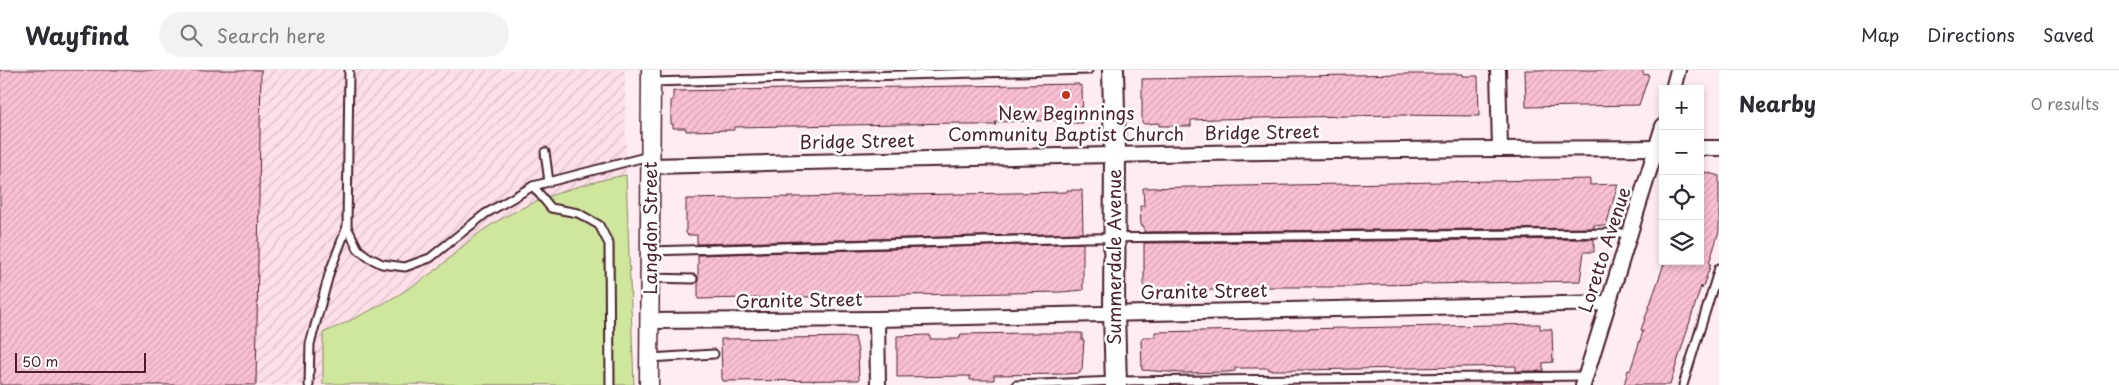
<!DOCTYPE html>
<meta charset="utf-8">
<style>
:root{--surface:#fff;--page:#f2f2f3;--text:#2b2b33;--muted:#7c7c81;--line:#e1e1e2}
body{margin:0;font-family:"Playpen Sans",sans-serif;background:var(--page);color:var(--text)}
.controls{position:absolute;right:15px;top:15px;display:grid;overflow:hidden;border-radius:0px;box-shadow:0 2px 8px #0003}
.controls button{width:45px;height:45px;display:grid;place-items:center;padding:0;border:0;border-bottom:1px solid var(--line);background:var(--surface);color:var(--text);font:25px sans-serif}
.scale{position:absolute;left:15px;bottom:12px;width:131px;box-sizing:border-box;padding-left:5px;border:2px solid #4a1f2b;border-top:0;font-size:14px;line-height:18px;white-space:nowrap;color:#4a1f2b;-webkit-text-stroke:4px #fff;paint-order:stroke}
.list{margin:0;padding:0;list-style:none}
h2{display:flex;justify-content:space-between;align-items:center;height:65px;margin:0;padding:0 20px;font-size:21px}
h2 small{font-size:16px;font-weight:400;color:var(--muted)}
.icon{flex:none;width:28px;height:28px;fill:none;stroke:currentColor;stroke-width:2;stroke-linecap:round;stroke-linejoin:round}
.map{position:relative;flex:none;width:1719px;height:315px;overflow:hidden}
header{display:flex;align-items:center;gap:30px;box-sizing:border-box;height:70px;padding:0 25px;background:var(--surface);border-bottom:1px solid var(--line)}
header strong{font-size:24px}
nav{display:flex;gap:28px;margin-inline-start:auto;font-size:18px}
.search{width:350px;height:45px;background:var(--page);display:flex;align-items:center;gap:12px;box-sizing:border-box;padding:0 18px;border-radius:28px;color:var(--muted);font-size:19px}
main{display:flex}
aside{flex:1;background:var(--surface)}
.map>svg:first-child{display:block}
.industrial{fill:url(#industrial-furrows)}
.green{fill:#cee79d;stroke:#8c8364}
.building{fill:url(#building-hatch);stroke:#4a1f2b}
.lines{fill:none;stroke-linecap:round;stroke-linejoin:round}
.service-casing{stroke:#4a1f2b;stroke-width:11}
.minor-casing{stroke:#4a1f2b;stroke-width:18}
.tertiary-casing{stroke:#4a1f2b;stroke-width:21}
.secondary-casing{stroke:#4a1f2b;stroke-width:24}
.service{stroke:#fff;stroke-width:7}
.minor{stroke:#fff;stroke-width:14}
.tertiary{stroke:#fff;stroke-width:18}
.secondary{stroke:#fff;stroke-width:20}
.poi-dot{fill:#c8321e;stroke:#fff;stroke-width:2}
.labels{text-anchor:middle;stroke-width:5;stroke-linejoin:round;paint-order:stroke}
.poi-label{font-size:18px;fill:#4a1f2b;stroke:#fff}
.street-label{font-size:18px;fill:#4a1f2b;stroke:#fff}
</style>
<header>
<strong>Wayfind</strong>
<div class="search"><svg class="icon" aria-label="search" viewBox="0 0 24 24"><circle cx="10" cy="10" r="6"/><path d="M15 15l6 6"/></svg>Search here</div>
<nav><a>Map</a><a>Directions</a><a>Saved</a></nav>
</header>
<main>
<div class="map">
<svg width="1719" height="315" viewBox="0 0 1719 315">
<defs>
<pattern id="industrial-furrows" width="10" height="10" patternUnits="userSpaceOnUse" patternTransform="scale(1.25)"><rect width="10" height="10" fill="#fddfe9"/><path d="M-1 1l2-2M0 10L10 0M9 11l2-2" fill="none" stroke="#dabfc8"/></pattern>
<pattern id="building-hatch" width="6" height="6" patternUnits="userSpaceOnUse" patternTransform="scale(1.25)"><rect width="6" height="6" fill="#fac0d3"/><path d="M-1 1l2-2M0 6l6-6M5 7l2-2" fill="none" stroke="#d8a5b5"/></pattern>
</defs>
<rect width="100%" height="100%" fill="#feecf2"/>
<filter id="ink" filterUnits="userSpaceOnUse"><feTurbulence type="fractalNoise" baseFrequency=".02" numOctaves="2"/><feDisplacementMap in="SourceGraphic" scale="10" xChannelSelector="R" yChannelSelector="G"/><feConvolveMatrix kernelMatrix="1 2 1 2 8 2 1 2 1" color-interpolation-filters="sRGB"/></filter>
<g filter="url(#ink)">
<!-- industrial -->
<polygon class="industrial" points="0,0 625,0 626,105 587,113 431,204 381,236 323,263 323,314 324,315 0,315"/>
<!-- green -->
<path class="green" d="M 626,105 L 634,315 L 323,314 L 323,263 C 361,246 395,229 429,205 C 450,190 467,170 488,157 C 530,130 578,114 626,105 Z"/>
<!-- building -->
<g class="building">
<polygon points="0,0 261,0 256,315 0,315"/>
<polygon points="1525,0 1643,0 1643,4 1649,5 1639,35 1526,37"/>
<polygon points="1406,4 1463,4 1463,6 1478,6 1479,46 1395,45 1216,49 1191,50 1191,56 1159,56 1159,53 1144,54 1142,52 1142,9"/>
<polygon points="1079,14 1079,16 1082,16 1083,53 1068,53 1068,50 995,52 996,55 960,55 960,53 734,57 734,60 686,61 686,58 673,58 673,54 671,54 671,30 673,30 673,21"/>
<polygon points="1705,102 1719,106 1719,161 1709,194 1711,194 1702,219 1701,216 1670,315 1624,315 1628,300 1630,301 1643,261 1641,260 1665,191 1700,191 1700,106 1703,107"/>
<polygon points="1590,109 1590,115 1618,114 1606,156 1594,155 1594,158 1144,162 1144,156 1141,156 1140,136 1144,136 1143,118"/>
<polygon points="1067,120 1082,120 1083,163 697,174 697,165 688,165 686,163 686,129 1067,122"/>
<polygon points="1594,169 1594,182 1584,182 1580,211 1376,215 1350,217 1243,217 1243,220 1144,220 1144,173"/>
<polygon points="1083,173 1083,220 1061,222 698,229 698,185"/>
<polygon points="1540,254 1540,259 1551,259 1552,261 1553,292 1543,293 1543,301 1516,301 1516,296 1300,300 1269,300 1269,298 1235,298 1235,301 1227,302 1182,303 1142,300 1141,269 1143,267 1155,267 1155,262"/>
<polygon points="1030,263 1082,263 1082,270 1084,270 1082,300 1080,300 1080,303 1065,304 994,305 994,310 970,310 970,306 897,307 897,266 930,265 930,269 959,269 961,264"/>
<polygon points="855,267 858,281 859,310 723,311 722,308 721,269"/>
<rect x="1517" y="312" width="26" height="3"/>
</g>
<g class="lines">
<defs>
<g id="service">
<polyline points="651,12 1088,0"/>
<polyline points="545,82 549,112"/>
<polyline points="533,116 551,138 578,143 599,155 609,174 610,315"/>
<polyline points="347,157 358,179 368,187 382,194 405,197 430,188 485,144 533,116 649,86"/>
<polyline points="650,181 1085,168 1631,163"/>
<polyline points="650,208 693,209"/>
<polyline points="650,288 714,284"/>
<polyline points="309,315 310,274 330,201 347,157 349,0"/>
<polyline points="1016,315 1116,311 1586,306"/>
<polyline points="1683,315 1719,198"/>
</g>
<g id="minor">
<polyline points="1498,0 1500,78"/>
<polyline points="1673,19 1678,0"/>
<polyline points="1700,78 1719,78"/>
<path d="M 652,96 C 989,87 1326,79 1663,78"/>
<polyline points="877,249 878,315"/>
<polyline points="651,251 877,249 1608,233"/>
<polyline points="1583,315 1663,56"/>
</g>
<polyline id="tertiary" points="649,315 651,0"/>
<polyline id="secondary" points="1113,0 1115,83 1114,243 1116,315"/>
</defs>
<!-- service casing -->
<use href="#service" class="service-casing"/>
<!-- minor casing -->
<use href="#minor" class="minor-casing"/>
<!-- tertiary casing -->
<use href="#tertiary" class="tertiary-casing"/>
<!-- secondary casing -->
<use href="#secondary" class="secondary-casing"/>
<!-- service -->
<use href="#service" class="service"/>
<!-- minor -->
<use href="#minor" class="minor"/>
<!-- tertiary -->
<use href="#tertiary" class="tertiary"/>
<!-- secondary -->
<use href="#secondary" class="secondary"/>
</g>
</g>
<!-- markers -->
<circle class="poi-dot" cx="1066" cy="25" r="5"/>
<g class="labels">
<!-- poi labels -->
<g class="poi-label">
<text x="1066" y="50">New Beginnings<tspan x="1066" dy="21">Community Baptist Church</tspan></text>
</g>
<!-- street labels -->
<g class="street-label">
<text transform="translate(1262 63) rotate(-1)" y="6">Bridge Street</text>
<text transform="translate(857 72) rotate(-1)" y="6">Bridge Street</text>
<text transform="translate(651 158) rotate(-90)" y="6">Langdon Street</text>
<text transform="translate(1605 180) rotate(-72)" y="6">Loretto Avenue</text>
<text transform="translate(1115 187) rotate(-90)" y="6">Summerdale Avenue</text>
<text transform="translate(1204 222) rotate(-1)" y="6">Granite Street</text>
<text transform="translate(799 231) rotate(-1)" y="6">Granite Street</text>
</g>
</g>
</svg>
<div class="controls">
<button>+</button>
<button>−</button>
<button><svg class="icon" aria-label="locate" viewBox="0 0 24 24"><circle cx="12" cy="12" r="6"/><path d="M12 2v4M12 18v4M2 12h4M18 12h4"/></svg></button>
<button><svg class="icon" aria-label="layers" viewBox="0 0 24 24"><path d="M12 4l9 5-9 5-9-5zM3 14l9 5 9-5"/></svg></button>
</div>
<div class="scale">50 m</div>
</div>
<aside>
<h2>Nearby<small>0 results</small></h2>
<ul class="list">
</ul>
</aside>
</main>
